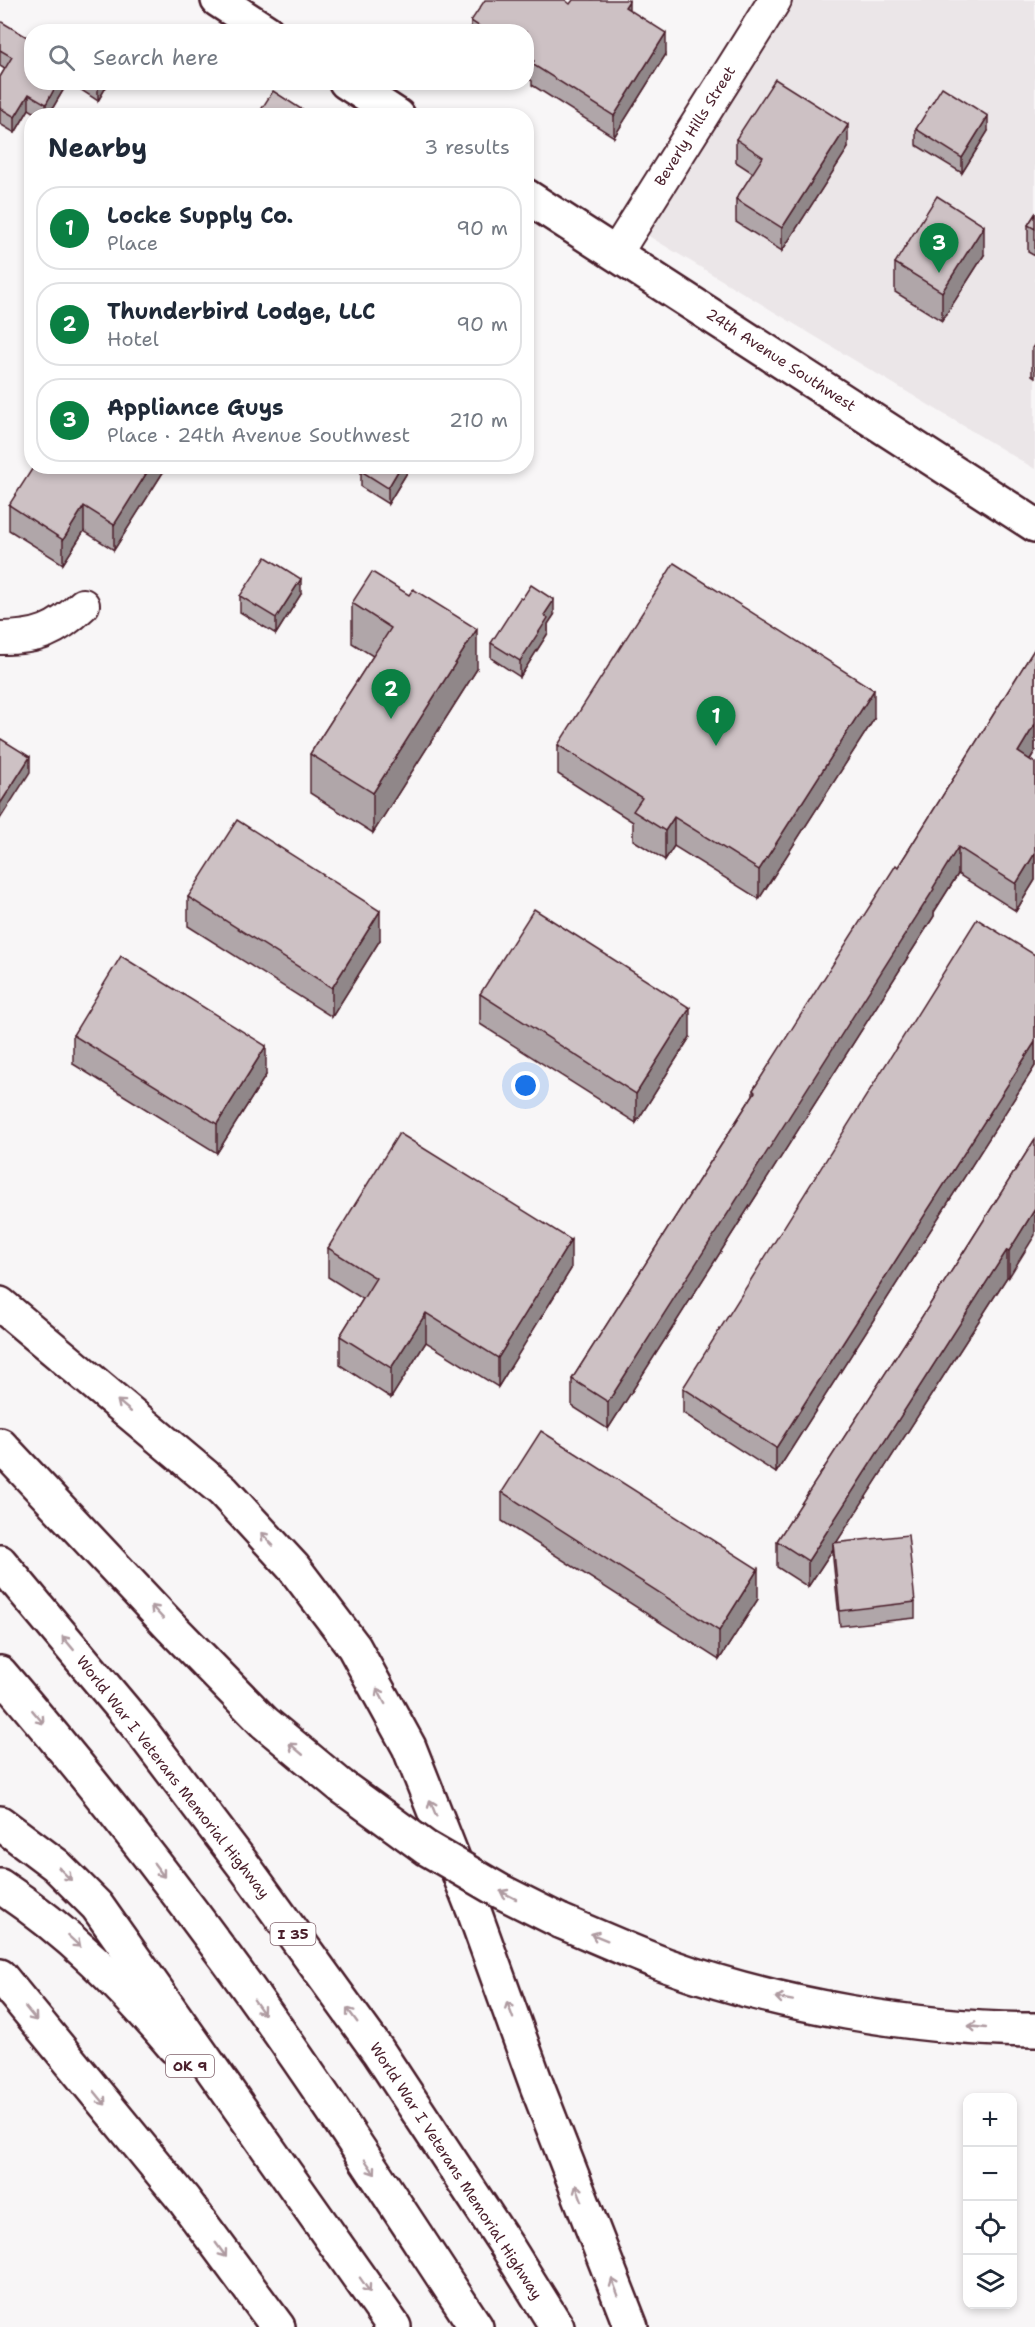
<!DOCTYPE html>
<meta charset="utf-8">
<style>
:root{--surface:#fff;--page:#f6f6f7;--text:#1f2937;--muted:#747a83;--line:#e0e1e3;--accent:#0b8043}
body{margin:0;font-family:"Shantell Sans",sans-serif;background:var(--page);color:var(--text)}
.controls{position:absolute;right:18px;bottom:18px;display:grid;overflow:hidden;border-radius:12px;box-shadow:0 3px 9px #0003}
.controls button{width:54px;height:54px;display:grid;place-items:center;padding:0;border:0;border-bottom:2px solid var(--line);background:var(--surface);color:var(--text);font:30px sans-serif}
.you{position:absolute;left:526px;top:1086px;width:21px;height:21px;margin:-15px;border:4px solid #fff;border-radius:50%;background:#1a73e8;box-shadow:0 0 0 9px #1a73e833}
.badge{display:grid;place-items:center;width:39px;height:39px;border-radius:50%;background:var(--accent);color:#fff;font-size:20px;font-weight:700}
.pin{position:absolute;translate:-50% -50px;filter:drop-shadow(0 2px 3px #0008)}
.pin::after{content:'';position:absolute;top:32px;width:21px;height:18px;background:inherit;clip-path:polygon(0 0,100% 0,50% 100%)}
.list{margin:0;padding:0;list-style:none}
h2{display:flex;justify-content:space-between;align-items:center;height:78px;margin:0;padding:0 24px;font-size:26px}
h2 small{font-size:20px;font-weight:400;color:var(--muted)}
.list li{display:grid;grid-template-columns:39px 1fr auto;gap:18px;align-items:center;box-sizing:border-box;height:84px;margin:0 12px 12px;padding:0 12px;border:2px solid var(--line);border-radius:24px}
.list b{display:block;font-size:22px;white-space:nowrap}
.list p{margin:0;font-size:20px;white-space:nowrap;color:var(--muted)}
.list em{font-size:20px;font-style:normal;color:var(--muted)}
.icon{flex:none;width:33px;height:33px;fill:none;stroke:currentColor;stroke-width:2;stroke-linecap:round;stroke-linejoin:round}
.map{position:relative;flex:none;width:1035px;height:2327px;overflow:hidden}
.search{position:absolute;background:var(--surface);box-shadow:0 3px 9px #0003;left:24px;top:24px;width:510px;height:66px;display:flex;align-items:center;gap:15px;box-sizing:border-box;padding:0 21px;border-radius:24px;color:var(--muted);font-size:22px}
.panel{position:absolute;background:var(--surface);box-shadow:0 3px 9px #0003;left:24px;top:108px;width:510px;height:366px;border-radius:24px}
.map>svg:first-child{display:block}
.built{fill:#ebe6e8}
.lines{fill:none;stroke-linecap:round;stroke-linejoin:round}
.street-casing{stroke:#4a1f2b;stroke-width:36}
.secondary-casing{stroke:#4a1f2b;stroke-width:38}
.highway-casing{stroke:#4a1f2b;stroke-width:38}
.street{stroke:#fff;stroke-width:32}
.secondary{stroke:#fff;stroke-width:33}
.highway{stroke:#fff;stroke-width:33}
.highway-bridge-casing{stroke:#4a1f2b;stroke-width:38;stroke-linecap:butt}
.highway-bridge{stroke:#fff;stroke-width:33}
.wall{fill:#b0a6a9;stroke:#4a1f2b;stroke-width:1.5}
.shaded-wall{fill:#908789;stroke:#4a1f2b;stroke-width:1.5}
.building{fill:#cdc1c4;stroke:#4a1f2b;stroke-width:1.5}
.oneway{stroke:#ae9aa0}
.labels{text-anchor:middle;stroke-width:6;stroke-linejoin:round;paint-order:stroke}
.shield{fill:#fff;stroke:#80626b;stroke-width:1.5}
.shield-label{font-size:14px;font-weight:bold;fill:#4a1f2b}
.street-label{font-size:15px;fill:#4a1f2b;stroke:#fff}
</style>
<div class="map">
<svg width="1035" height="2327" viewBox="0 0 1035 2327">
<rect width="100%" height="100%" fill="#f8f6f7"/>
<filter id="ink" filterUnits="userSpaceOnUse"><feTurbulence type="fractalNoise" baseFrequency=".0167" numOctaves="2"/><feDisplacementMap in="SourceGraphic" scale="12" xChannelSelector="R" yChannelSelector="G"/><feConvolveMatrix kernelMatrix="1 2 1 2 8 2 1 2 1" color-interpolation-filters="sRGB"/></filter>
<g filter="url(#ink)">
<!-- built -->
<polygon class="built" points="786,0 1035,0 1035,469 642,232"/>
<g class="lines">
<defs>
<g id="street">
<polyline points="616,253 775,0"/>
<path d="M 0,638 C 38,638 56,631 83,605"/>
</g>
<g id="secondary">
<polyline points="218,0 267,32"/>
<polyline points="346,82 398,116"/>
<polyline points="526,196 1035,525"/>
</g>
<g id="highway">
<polyline points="0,1304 223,1491 294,1568 354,1647 409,1747 475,1914 537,2086 631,2327"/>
<polyline points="0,1445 170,1626 264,1722 341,1786"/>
<polyline points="0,1562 140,1729 244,1866 378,2051 508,2248 557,2327"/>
<path d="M 0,1673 C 79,1765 154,1860 226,1958 C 314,2077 394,2203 476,2327"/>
<polyline points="0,1823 56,1865 97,1906 394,2327"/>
<path d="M 0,1886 C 69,1932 121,1984 174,2047"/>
<path d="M 560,1921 C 596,1936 631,1952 666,1965 C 777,2005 917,2029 1035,2030"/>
<polyline points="0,1976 184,2200 278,2327"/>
</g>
</defs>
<!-- street casing -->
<use href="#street" class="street-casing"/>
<!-- secondary casing -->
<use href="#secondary" class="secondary-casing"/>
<!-- highway casing -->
<use href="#highway" class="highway-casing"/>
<!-- street -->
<use href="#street" class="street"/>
<!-- secondary -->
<use href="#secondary" class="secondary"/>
<!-- highway -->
<use href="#highway" class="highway"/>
<defs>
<polyline id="highway-bridge" points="341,1786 426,1848 500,1891 560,1921"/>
</defs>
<!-- highway-bridge casing -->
<use href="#highway-bridge" class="highway-bridge-casing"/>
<!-- highway-bridge -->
<use href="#highway-bridge" class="highway-bridge"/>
</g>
<!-- wall -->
<g class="wall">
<polygon points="570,4 629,10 666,54 614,137 532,85 532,81 526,77 526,32 471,32 471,21"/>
<polygon points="0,21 32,82 68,82 48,116 40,116 29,109 15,133 0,124 0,77 5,69 0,66"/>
<polygon points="69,82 109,82 98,101"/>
<polygon points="916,129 988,131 962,173 916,145"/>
<polygon points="736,139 848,148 782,251 736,222 736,199 753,173 736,162"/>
<polygon points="1035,214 1035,256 1028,252 1028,225"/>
<polygon points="984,255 942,321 895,292 895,263"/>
<polygon points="1035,344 1035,377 1032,375 1032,348"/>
<polygon points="167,466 114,550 84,531 63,564 9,530 9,505"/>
<polygon points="411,466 388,504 361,487 361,471"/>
<polygon points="301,594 276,634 240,612 240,596"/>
<polygon points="409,595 477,669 373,833 310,793 310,754 373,656 352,643 352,603"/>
<polygon points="554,615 548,624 548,633 520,677 491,658 491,643"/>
<polygon points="1035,648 1035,751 1030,760 1035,763 1035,880 1016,911 958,874 934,912 934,916 608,1429 572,1406 572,1379 753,1095 753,1090 898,867"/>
<polygon points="874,719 759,899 674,846 665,860 633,840 633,822 558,774 558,745"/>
<polygon points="188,897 380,940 332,1017 188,926"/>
<polygon points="1035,955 1035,1066 776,1473 683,1413 683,1388"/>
<polygon points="480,994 690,1037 636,1123 480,1024"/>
<polygon points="73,1035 266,1075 217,1153 73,1064"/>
<polygon points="1035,1139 1009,1277 1007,1277 836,1543 915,1602 915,1618 840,1626 833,1559 833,1549 808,1587 777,1567 777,1541 967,1247"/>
<polygon points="328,1248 571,1269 498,1387 426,1342 391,1398 340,1365 340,1336 363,1299 328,1277"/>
<polygon points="502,1492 758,1599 719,1660 502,1521"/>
</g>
<!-- shaded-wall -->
<g class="shaded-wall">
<polygon points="629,1 629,21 625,7"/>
<polygon points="666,33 666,54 614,137 614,116"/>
<polygon points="58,82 68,82 48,116 46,116 46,104"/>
<polygon points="100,82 109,82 98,101 98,85"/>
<polygon points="29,94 29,109 15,133 15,117"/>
<polygon points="988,116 988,131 962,173 962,158"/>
<polygon points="848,125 848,148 782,251 782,228"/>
<polygon points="984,226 984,255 942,321 942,292"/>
<polygon points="151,466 167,466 114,550 114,525"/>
<polygon points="401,466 411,466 388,504 388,488"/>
<polygon points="84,506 84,531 63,564 63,540"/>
<polygon points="301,579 301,594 276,634 276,618"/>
<polygon points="554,600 554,615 548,624 548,633 520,677 520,661 544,615"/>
<polygon points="477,629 477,669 373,833 373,793"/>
<polygon points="874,690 874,719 759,899 759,870"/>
<polygon points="1035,724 1035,751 1018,779 1018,752"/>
<polygon points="30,757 30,772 0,819 0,804"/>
<polygon points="674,817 674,846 665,860 665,831"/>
<polygon points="958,847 958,874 934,912 934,916 608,1429 608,1402"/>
<polygon points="1035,853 1035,880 1016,911 1016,884"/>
<polygon points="380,911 380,940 332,1017 332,988"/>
<polygon points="690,1008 690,1037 636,1123 636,1094"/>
<polygon points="1035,1042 1035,1066 776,1473 776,1448"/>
<polygon points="266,1046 266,1075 217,1153 217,1124"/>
<polygon points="1035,1209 1035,1235 1009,1277 1009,1251"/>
<polygon points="571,1240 571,1269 498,1387 498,1358"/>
<polygon points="1007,1250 1007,1277 833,1548 833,1543 833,1549 808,1587 808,1561"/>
<polygon points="426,1313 426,1342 391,1398 391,1368"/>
<polygon points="758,1569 758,1599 719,1660 719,1631"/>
</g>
<!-- building -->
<g class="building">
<polygon points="485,0 565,0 570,4 573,0 628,0 629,1 625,7 666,33 614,116 532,64 534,61 526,56 526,32 488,32 471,21"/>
<polygon points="0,21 32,40 32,82 58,82 46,104 29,94 15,117 0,108 0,77 12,57 0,50"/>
<polygon points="87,26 96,32 84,32"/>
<polygon points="775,79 848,125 782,228 736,199 763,157 736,139"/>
<polygon points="942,87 988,116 962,158 916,129"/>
<polygon points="273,91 312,116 257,116"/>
<polygon points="937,196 984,226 942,292 895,263"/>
<polygon points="1035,214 1035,229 1028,225"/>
<polygon points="34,466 151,466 114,525 84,506 63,540 9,505"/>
<polygon points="363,466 401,466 388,488 361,471"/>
<polygon points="266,557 301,579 276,618 240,596"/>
<polygon points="674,563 874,690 759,870 674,817 665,831 633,811 642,798 558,745"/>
<polygon points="372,572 409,595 413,589 477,629 373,793 310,754 391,628 352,603"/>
<polygon points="531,585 554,600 544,615 548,618 520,661 491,643 520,598 522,599"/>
<polygon points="1035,648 1035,724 1018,752 1035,763 1035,853 1016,884 958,847 933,888 934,889 608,1402 572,1379 755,1092 753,1090 896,865 898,867"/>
<polygon points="1,739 30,757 0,804 0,741"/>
<polygon points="237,820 380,911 332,988 188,897"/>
<polygon points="534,909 690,1008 636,1094 480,994"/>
<polygon points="977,919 1035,955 1035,1042 776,1448 683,1388"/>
<polygon points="121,956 266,1046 217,1124 73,1035"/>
<polygon points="399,1133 571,1240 498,1358 426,1313 391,1368 340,1336 376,1278 328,1248"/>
<polygon points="1035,1139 1035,1209 1009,1251 1007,1250 808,1561 777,1541 967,1247"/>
<polygon points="541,1431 758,1569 719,1631 502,1492"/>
<polygon points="908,1535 915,1602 840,1611 833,1543"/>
</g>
<!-- one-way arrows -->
<defs><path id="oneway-shaft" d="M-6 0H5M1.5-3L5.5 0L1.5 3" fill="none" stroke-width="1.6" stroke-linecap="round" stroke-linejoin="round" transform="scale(1.5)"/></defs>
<g class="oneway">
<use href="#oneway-shaft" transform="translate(124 1406) rotate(-140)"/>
<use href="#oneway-shaft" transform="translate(267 1539) rotate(-133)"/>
<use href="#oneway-shaft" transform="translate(157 1612) rotate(-133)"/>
<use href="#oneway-shaft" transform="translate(68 1643) rotate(-130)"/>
<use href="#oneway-shaft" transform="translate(381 1696) rotate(-118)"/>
<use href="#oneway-shaft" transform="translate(38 1717) rotate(50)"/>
<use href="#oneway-shaft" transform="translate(296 1749) rotate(-140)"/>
<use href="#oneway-shaft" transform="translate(433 1808) rotate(-112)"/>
<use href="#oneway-shaft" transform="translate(159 1870) rotate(53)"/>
<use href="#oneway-shaft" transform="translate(65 1874) rotate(45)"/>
<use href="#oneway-shaft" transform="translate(508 1895) rotate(-153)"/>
<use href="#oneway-shaft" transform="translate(599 1937) rotate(-158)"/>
<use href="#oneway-shaft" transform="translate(74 1941) rotate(42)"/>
<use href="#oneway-shaft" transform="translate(784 1999) rotate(-170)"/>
<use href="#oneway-shaft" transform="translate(259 2007) rotate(55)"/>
<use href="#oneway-shaft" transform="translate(510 2010) rotate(-110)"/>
<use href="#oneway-shaft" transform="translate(31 2014) rotate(51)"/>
<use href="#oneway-shaft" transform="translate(352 2015) rotate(-126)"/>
<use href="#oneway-shaft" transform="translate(977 2027) rotate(-174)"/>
<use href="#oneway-shaft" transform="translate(100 2098) rotate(51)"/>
<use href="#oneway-shaft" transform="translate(370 2167) rotate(55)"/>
<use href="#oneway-shaft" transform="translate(579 2193) rotate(-111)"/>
<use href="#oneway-shaft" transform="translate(221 2250) rotate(54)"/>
<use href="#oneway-shaft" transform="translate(365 2285) rotate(55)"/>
<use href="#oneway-shaft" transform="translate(615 2287) rotate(-111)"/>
</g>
</g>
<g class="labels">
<!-- shield labels -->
<g class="shield">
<rect x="270.5" y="1923" width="45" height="22" rx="4.5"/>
<rect x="166" y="2055" width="48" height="22" rx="4.5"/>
</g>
<g class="shield-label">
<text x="293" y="1939">I 35</text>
<text x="190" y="2071">OK 9</text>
</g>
<!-- street labels -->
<g class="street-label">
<text transform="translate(695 126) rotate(-58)" y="5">Beverly Hills Street</text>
<text transform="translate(781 360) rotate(33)" y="5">24th Avenue Southwest</text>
<text transform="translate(173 1777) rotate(52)" y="5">World War I Veterans Memorial Highway</text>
<text transform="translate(456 2171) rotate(57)" y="5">World War I Veterans Memorial Highway</text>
</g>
</g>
</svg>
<div class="controls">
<button>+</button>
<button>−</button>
<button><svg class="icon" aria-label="locate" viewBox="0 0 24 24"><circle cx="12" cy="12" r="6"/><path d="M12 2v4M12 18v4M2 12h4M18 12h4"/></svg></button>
<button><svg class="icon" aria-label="layers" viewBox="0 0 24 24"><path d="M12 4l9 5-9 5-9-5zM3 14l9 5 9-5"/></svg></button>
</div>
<div class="you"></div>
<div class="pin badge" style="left:716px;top:746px">1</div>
<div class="pin badge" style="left:391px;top:719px">2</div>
<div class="pin badge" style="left:939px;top:273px">3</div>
<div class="search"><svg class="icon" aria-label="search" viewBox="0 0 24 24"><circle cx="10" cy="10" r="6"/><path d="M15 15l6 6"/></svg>Search here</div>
<section class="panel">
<h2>Nearby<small>3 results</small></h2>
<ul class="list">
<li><span class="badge">1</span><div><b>Locke Supply Co.</b><p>Place</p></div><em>90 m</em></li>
<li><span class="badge">2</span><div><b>Thunderbird Lodge, LLC</b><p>Hotel</p></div><em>90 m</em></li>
<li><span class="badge">3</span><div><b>Appliance Guys</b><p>Place · 24th Avenue Southwest</p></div><em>210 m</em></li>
</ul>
</section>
</div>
